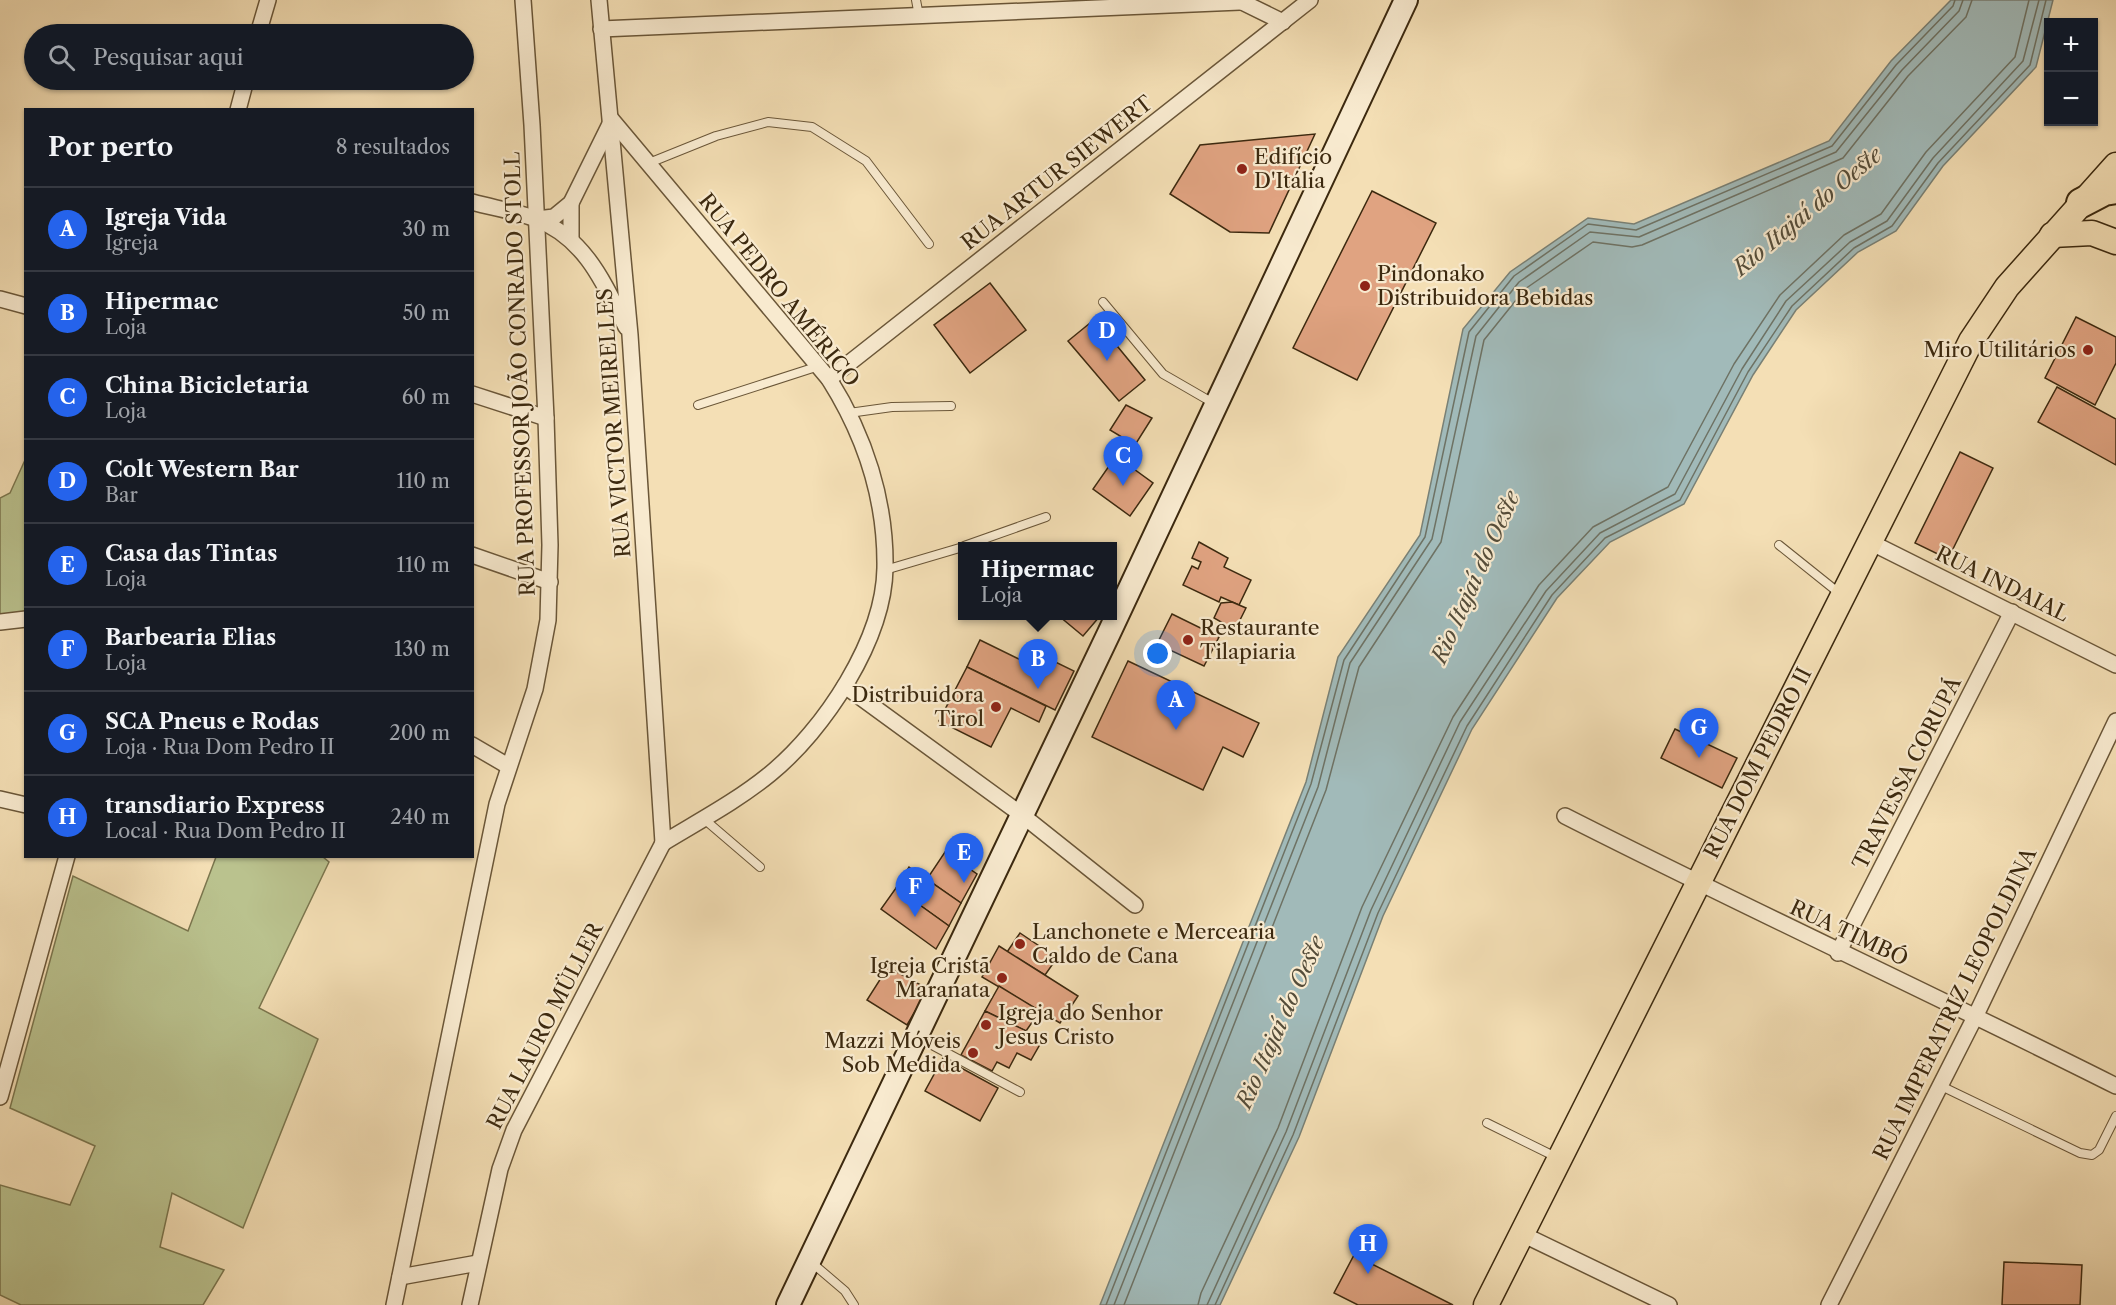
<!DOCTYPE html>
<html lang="pt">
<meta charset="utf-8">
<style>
:root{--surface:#171b24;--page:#20242c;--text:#f1f3f6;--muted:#9ea1a6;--line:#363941;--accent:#2563eb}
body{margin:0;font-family:"Libre Caslon Text",serif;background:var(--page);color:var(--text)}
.controls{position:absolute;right:18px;top:18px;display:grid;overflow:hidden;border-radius:0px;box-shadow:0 2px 4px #0004}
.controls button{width:54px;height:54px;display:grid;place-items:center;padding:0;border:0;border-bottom:2px solid var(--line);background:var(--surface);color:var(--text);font:30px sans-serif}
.you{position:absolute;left:1158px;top:654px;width:21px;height:21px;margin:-15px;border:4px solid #fff;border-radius:50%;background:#1a73e8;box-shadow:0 0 0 9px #1a73e833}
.badge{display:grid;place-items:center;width:39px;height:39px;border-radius:50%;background:var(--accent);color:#fff;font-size:20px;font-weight:700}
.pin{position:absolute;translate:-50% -50px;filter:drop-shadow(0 2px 3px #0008)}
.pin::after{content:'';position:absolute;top:32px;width:21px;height:18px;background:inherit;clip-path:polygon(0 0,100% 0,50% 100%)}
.popup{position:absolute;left:958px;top:542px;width:159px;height:78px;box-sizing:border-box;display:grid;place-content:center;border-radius:0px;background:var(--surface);filter:drop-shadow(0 2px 4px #0005);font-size:20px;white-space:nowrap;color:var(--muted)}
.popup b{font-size:22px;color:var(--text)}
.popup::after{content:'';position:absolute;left:50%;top:100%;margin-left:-12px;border:12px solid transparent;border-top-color:var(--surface)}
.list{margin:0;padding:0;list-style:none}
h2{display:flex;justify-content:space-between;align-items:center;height:78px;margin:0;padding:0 24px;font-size:26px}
h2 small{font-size:20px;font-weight:400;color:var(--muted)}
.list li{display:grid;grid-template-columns:39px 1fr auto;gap:18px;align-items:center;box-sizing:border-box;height:84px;padding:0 24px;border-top:2px solid var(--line)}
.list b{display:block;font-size:22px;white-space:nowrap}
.list p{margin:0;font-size:20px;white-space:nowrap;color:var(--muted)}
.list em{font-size:20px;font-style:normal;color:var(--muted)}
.icon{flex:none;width:33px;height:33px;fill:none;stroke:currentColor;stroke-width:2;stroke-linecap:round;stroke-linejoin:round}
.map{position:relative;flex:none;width:2116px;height:1305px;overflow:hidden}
.search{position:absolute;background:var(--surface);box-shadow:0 2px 4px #0004;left:24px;top:24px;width:450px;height:66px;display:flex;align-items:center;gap:15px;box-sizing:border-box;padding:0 21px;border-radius:33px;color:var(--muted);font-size:22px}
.panel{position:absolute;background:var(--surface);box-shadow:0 2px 4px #0004;left:24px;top:108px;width:450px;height:750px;border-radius:0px}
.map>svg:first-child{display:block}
.green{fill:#bac28e;stroke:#7b764e;stroke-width:1.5}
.water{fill:#a1bab9;stroke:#798075;stroke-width:1.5}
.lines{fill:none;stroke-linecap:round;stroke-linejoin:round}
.shore{stroke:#6e7264;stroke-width:1.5}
.building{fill:#e0a381;stroke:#3c290f;stroke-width:1.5}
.lane-casing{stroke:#6a5638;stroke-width:10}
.street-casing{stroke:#6a5638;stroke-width:18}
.secondary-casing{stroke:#3c290f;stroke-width:26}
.primary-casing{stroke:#3c290f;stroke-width:27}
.highway-casing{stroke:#3c290f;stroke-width:32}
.lane{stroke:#f8eacf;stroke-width:8}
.street{stroke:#f8eacf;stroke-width:15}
.secondary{stroke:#f8eacf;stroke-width:22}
.primary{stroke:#f4dfb5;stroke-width:24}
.highway{stroke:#f4dfb5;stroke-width:28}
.poi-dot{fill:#8f2418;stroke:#f8eacf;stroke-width:2}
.labels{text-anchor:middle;stroke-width:4.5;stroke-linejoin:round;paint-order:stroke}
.poi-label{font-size:21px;fill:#3c290f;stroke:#f8eacf;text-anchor:start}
.street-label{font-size:21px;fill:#3c290f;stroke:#f8eacf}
.water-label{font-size:22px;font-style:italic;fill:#554d3a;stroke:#f8eacf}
</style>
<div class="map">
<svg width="2116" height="1305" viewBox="0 0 2116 1305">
<rect width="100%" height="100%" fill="#f4dfb5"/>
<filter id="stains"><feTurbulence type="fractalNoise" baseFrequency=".00333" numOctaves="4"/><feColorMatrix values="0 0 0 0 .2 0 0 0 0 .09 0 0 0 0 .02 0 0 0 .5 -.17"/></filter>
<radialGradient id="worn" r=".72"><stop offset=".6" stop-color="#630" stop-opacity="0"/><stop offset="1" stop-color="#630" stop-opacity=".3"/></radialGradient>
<!-- green -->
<g class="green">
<polygon points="25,460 25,613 0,615 0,498 10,493"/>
<polygon points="216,857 323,857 329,862 259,1008 318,1039 243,1228 172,1193 160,1247 224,1270 203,1305 21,1305 0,1295 0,1185 70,1205 95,1146 10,1108 73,876 188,931"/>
</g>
<!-- water -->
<polygon class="water" points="1951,0 2053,0 2036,67 1943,166 1896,231 1858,252 1796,310 1753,375 1684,504 1610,542 1557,598 1472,729 1383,916 1299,1137 1220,1305 1100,1305 1306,782 1338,657 1420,535 1463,329 1510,272 1588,218 1634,224 1829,141 1891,61"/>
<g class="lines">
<!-- shore -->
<g class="shore">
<polyline points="1106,1305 1311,784 1344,660 1425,537 1469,332 1514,276 1588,224 1636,230 1832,146 1896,65 1953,6 1955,0"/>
<polyline points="1114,1305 1318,787 1350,663 1432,539 1476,336 1519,282 1590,232 1639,237 1836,152 1902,70 1959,11 1963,0"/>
<polyline points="1124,1305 1326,790 1359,667 1441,542 1484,340 1525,289 1593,242 1632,247 1642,245 1843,158 1908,76 1966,17 1972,0"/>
<polyline points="1198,1305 1201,1293 1278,1128 1362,907 1453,717 1539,585 1593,527 1668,487 1734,364 1780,295 1844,235 1881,214 1926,152 2015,57 2029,0"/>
<polyline points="1207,1305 1286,1132 1371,910 1460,722 1546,591 1600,533 1675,494 1742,369 1786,301 1850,242 1887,221 1933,158 2023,61 2039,0"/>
<polyline points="1215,1305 1293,1135 1378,913 1467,726 1552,595 1605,538 1680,500 1748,372 1792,306 1854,248 1892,226 1938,163 2030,65 2046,0"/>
</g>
</g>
<!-- building -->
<g class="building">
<polygon points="1315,134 1269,233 1230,232 1170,194 1200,145"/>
<polygon points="1372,191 1436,223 1357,380 1293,348"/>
<polygon points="990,283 1026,330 970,373 934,325"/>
<polygon points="2076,317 2116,337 2116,363 2095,405 2045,378"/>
<polygon points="1095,319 1145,380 1119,401 1068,341"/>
<polygon points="2057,387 2116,419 2116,465 2038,422"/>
<polygon points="1126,405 1152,418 1135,445 1110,430"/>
<polygon points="1960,452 1993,468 1948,559 1915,543"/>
<polygon points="1116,456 1153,483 1130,516 1093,489"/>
<polygon points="1199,542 1228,558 1224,567 1251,580 1239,605 1221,597 1219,602 1183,585 1192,566 1198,569 1201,562 1192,558"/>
<polygon points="1232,602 1246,608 1235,630 1214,618 1221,603"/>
<polygon points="1172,614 1219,637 1204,666 1157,644"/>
<polygon points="1059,616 1100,616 1083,636"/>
<polygon points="980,640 1031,665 1037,653 1074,671 1055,710 967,667"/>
<polygon points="1128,661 1259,723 1243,757 1223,747 1203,790 1092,737"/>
<polygon points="967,667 1046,706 1039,722 1011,708 991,747 939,721"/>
<polygon points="1675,729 1737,758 1722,788 1661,758"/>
<polygon points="945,852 977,874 961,903 927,879"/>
<polygon points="909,867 961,903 949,926 896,888"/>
<polygon points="896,888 949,926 936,949 881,909"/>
<polygon points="1020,933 1057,958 1045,975 1007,952"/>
<polygon points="999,946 1078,996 1060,1023 982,977"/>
<polygon points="888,967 928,989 907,1025 867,1000"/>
<polygon points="999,986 1040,1011 1026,1031 985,1011"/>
<polygon points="985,1011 1043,1039 1031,1060 1017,1053 1009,1068 997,1062 992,1071 961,1055"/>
<polygon points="943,1058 998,1088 980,1121 925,1091"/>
<polygon points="1354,1255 1453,1305 1358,1305 1334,1293"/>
<polygon points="2004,1262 2082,1265 2080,1305 2002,1305"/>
</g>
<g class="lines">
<defs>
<g id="lane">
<polyline points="916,0 919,16"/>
<polyline points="649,163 716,136 768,122 812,127 866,161 929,244"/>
<polyline points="1103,302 1163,374 1215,404"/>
<polyline points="698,405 819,366"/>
<polyline points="849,413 892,407 951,406"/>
<polyline points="1779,545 1839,593"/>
<polyline points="964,546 1046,517"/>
<polyline points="885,570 963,547"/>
<polyline points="704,819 760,867"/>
<polyline points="917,1037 1020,1092"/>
<polyline points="1939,1085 2080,1153 2092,1155 2099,1150 2116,1116"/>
<polyline points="1487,1123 1558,1158"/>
<polyline points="811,1262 845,1291 854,1305"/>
</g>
<g id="street">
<polyline points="599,0 630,335 663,843"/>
<polyline points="1238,0 1283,22"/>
<polyline points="601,29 1240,2"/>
<polyline points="258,34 268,0"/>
<polyline points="238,110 246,80"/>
<path d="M 472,202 C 493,208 516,211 536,219 C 585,238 604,283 626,327"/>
<polyline points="571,203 571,240"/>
<path d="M 537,219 L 554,217 L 571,203 L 612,120 L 829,379 C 865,436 886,501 885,568 C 884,640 824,730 770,774 C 737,801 699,821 663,843"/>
<polyline points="0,299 26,306"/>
<polyline points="829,379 1310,0"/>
<polyline points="472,394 546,418"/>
<polyline points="1870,542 2116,665"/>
<polyline points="472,555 550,582"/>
<polyline points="0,622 26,619"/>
<polyline points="845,686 1022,815 1135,905"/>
<polyline points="472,745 508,766"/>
<polyline points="0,799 26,805"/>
<path d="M 1565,816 C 1748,909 1933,994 2116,1086"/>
<polyline points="1838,953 2012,612"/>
<polyline points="0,1097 67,856"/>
<polyline points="1522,1234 1669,1305"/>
<polyline points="400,1277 478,1263"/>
<polyline points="394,1305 497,804 535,689 548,620 550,545 546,418 532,125 523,0"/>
<polyline points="470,1305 500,1169 514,1130 663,843"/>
<polyline points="1829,1305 1976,1015 2116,721"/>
</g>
<polyline id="secondary" points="788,1305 1109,633 1406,0"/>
<g id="primary">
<polyline points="2052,235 2092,233 2116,242"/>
<polyline points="1486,1305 1971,341 2007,287 2116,165"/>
</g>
<polyline id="highway" points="2081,203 2104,191 2116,189"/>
</defs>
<!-- lane casing -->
<use href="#lane" class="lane-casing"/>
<!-- street casing -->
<use href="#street" class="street-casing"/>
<!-- secondary casing -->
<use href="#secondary" class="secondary-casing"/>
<!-- primary casing -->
<use href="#primary" class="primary-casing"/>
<!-- highway casing -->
<use href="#highway" class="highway-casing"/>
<!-- lane -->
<use href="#lane" class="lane"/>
<!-- street -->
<use href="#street" class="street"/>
<!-- secondary -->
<use href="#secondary" class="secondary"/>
<!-- primary -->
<use href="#primary" class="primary"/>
<!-- highway -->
<use href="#highway" class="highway"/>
</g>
<!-- markers -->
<g class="poi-dot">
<circle cx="1242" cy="169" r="6"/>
<circle cx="1365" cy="286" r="6"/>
<circle cx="2088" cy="350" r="6"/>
<circle cx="1188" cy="640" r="6"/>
<circle cx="996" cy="707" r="6"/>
<circle cx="1020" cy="944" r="6"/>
<circle cx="1002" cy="978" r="6"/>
<circle cx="986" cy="1025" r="6"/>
<circle cx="973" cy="1053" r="6"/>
</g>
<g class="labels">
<!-- poi labels -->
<g class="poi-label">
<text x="1254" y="164">Edifício<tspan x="1254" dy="24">D'Itália</tspan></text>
<text x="1377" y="281">Pindonako<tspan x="1377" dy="24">Distribuidora Bebidas</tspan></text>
<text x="2076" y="357" text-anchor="end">Miro Utilitários</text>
<text x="1200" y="635">Restaurante<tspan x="1200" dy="24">Tilapiaria</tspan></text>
<text x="984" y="702" text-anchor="end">Distribuidora<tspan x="984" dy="24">Tirol</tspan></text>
<text x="1032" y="939">Lanchonete e Mercearia<tspan x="1032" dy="24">Caldo de Cana</tspan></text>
<text x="990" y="973" text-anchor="end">Igreja Cristã<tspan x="990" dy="24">Maranata</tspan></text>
<text x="998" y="1020">Igreja do Senhor<tspan x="998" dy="24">Jesus Cristo</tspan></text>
<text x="961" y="1048" text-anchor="end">Mazzi Móveis<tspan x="961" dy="24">Sob Medida</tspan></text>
</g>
<!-- street labels -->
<g class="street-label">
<text transform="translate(1057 173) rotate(-38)" y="7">RUA ARTUR SIEWERT</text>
<text transform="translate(779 290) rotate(51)" y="7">RUA PEDRO AMÉRICO</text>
<text transform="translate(520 374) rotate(-92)" y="7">RUA PROFESSOR JOÃO CONRADO STOLL</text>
<text transform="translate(614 423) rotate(-94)" y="7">RUA VICTOR MEIRELLES</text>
<text transform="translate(2002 584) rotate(26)" y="7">RUA INDAIAL</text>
<text transform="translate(1758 763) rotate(-63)" y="7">RUA DOM PEDRO II</text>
<text transform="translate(1907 773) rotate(-63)" y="7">TRAVESSA CORUPÁ</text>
<text transform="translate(1849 933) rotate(25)" y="7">RUA TIMBÓ</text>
<text transform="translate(1955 1004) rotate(-64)" y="7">RUA IMPERATRIZ LEOPOLDINA</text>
<text transform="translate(545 1026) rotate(-63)" y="7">RUA LAURO MÜLLER</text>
</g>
<!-- water labels -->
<g class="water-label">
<text transform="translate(1807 211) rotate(-40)" y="8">Rio Itajaí do Oeste</text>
<text transform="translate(1475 577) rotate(-66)" y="8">Rio Itajaí do Oeste</text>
<text transform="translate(1280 1022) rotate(-66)" y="8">Rio Itajaí do Oeste</text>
</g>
</g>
<rect width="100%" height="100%" filter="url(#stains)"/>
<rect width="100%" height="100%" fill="url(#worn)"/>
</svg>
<div class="controls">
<button>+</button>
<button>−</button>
</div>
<div class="you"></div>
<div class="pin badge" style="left:1176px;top:730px">A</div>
<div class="pin badge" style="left:1038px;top:689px">B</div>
<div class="popup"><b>Hipermac</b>Loja</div>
<div class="pin badge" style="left:1123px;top:486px">C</div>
<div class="pin badge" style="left:1107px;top:361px">D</div>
<div class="pin badge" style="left:964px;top:883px">E</div>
<div class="pin badge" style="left:915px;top:917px">F</div>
<div class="pin badge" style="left:1699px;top:758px">G</div>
<div class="pin badge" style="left:1368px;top:1274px">H</div>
<div class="search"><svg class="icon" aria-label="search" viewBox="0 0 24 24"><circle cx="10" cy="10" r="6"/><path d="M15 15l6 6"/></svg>Pesquisar aqui</div>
<section class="panel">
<h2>Por perto<small>8 resultados</small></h2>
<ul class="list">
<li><span class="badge">A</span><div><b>Igreja Vida</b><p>Igreja</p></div><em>30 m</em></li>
<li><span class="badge">B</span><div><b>Hipermac</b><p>Loja</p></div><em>50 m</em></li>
<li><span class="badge">C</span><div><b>China Bicicletaria</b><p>Loja</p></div><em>60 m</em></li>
<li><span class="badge">D</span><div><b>Colt Western Bar</b><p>Bar</p></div><em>110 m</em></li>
<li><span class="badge">E</span><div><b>Casa das Tintas</b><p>Loja</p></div><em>110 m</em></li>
<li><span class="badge">F</span><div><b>Barbearia Elias</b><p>Loja</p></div><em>130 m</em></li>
<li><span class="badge">G</span><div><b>SCA Pneus e Rodas</b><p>Loja · Rua Dom Pedro II</p></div><em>200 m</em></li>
<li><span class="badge">H</span><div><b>transdiario Express</b><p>Local · Rua Dom Pedro II</p></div><em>240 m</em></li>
</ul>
</section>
</div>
